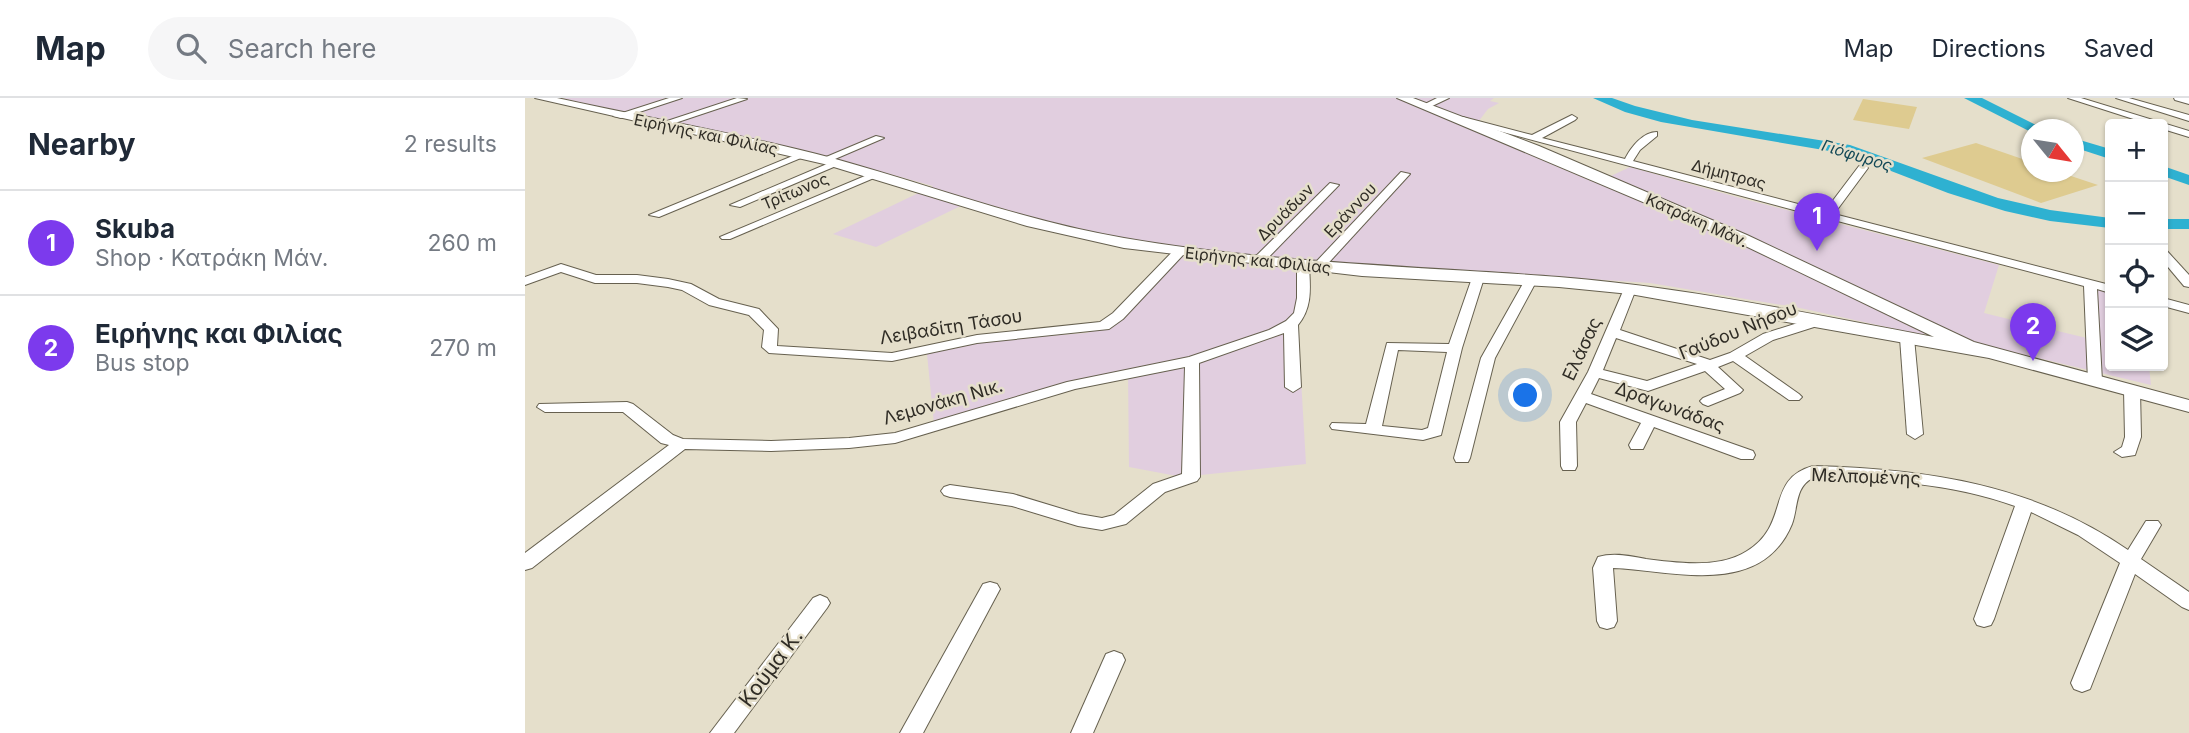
<!DOCTYPE html>
<meta charset="utf-8">
<style>
:root{--surface:#fff;--page:#f6f6f7;--text:#1f2937;--muted:#747a83;--line:#e0e1e3;--accent:#7c3aed}
body{margin:0;font-family:Inter,sans-serif;background:var(--page);color:var(--text)}
.controls{position:absolute;right:21px;top:21px;display:grid;overflow:hidden;border-radius:7px;box-shadow:0 2px 5px #0004}
.controls button{width:63px;height:63px;display:grid;place-items:center;padding:0;border:0;border-bottom:2px solid var(--line);background:var(--surface);color:var(--text);font:35px sans-serif}
.compass{position:absolute;left:1496px;top:21px;width:63px;height:63px;border-radius:50%;background:var(--surface);box-shadow:0 2px 5px #0004;rotate:120deg}
.you{position:absolute;left:1001px;top:298px;width:24px;height:24px;margin:-18px;border:5px solid #fff;border-radius:50%;background:#1a73e8;box-shadow:0 0 0 10px #1a73e833}
.badge{display:grid;place-items:center;width:46px;height:46px;border-radius:50%;background:var(--accent);color:#fff;font-size:23px;font-weight:700}
.pin{position:absolute;translate:-50% -58px;filter:drop-shadow(0 2px 4px #0008)}
.pin::after{content:'';position:absolute;top:37px;width:24px;height:21px;background:inherit;clip-path:polygon(0 0,100% 0,50% 100%)}
.list{margin:0;padding:0;list-style:none}
h2{display:flex;justify-content:space-between;align-items:center;height:91px;margin:0;padding:0 28px;font-size:30px}
h2 small{font-size:23px;font-weight:400;color:var(--muted)}
.list li{display:grid;grid-template-columns:46px 1fr auto;gap:21px;align-items:center;box-sizing:border-box;height:105px;padding:0 28px;border-top:2px solid var(--line)}
.list b{display:block;font-size:26px;white-space:nowrap}
.list p{margin:0;font-size:23px;white-space:nowrap;color:var(--muted)}
.list em{font-size:23px;font-style:normal;color:var(--muted)}
.icon{flex:none;width:38px;height:38px;fill:none;stroke:currentColor;stroke-width:2;stroke-linecap:round;stroke-linejoin:round}
.map{position:relative;flex:none;width:1664px;height:635px;overflow:hidden}
header{display:flex;align-items:center;gap:42px;box-sizing:border-box;height:98px;padding:0 35px;background:var(--surface);border-bottom:2px solid var(--line)}
header strong{font-size:33px}
nav{display:flex;gap:38px;margin-inline-start:auto;font-size:24px}
.search{width:490px;height:63px;background:var(--page);display:flex;align-items:center;gap:18px;box-sizing:border-box;padding:0 24px;border-radius:38px;color:var(--muted);font-size:26px}
main{display:flex}
aside{flex:1;background:var(--surface)}
.map>svg:first-child{display:block}
.industrial{fill:#e1cedf}
.green{fill:#decb90}
.lines{fill:none;stroke-linecap:round;stroke-linejoin:round}
.river{fill:#2eb1d1;fill-rule:evenodd}
.street-casing{stroke:#66604f;stroke-width:2}
.secondary-casing{stroke:#66604f;stroke-width:2}
.street{fill:#fff;fill-rule:evenodd}
.secondary{fill:#fff;fill-rule:evenodd}
.labels{text-anchor:middle;stroke-width:5;stroke-linejoin:round;paint-order:stroke}
.far-street-label{font-size:16px;fill:#2f2c25;stroke:#e5dfcb}
.far-water-label{font-size:16px;font-style:italic;fill:#124856;stroke:#e5dfcb}
.street-label{font-size:18px;fill:#2f2c25;stroke:#e5dfcb}
.near-street-label{font-size:21px;fill:#2f2c25;stroke:#e5dfcb}
</style>
<header>
<strong>Map</strong>
<div class="search"><svg class="icon" aria-label="search" viewBox="0 0 24 24"><circle cx="10" cy="10" r="6"/><path d="M15 15l6 6"/></svg>Search here</div>
<nav><a>Map</a><a>Directions</a><a>Saved</a></nav>
</header>
<main>
<aside>
<h2>Nearby<small>2 results</small></h2>
<ul class="list">
<li><span class="badge">1</span><div><b>Skuba</b><p>Shop · Κατράκη Μάν.</p></div><em>260 m</em></li>
<li><span class="badge">2</span><div><b>Ειρήνης και Φιλίας</b><p>Bus stop</p></div><em>270 m</em></li>
</ul>
</aside>
<div class="map">
<svg width="1664" height="635" viewBox="0 0 1664 635">
<rect width="100%" height="100%" fill="#e5dfcb"/>
<!-- industrial -->
<polygon class="industrial" points="37,0 969,0 965,3 974,5 963,11 947,32 1071,85 1105,69 1215,100 1474,167 1459,215 1574,243 1571,189 1585,193 1585,268 1624,268 1626,287 1446,244 1409,226 1398,237 1275,210 1125,185 775,162 773,230 781,366 657,379 604,369 603,273 409,326 402,256 469,242 561,235 579,230 662,151 555,133 448,102 351,149 308,136 408,88 285,54 124,22"/>
<!-- green -->
<g class="green">
<polygon points="1338,1 1392,9 1384,31 1328,22"/>
<polygon points="1451,45 1506,64 1506,74 1534,74 1573,87 1516,105 1397,60"/>
</g>
<g class="lines">
<!-- river -->
<g class="river">
<polygon points="1068,0 1087,0 1110,8 1167,22 1325,47 1473,100 1525,112 1585,120 1585,130 1525,123 1480,113 1423,95 1322,56 1136,24 1100,14"/>
<polygon points="1439,0 1457,0 1521,32 1506,32 1506,34"/>
<polygon points="1548,40 1585,51 1585,61 1548,49"/>
<polygon points="1638,68 1664,77 1664,87 1638,78"/>
<rect x="1638" y="121" width="26" height="10"/>
</g>
<defs>
<g id="street">
<polygon points="144,0 157,0 96,20 88,18"/>
<polygon points="212,0 222,1 138,29 130,27"/>
<polygon points="912,0 924,0 903,10 896,8"/>
<polygon points="1543,0 1556,0 1664,33 1664,39 1638,31 1638,26 1624,26"/>
<polygon points="1591,0 1604,0 1664,17 1664,23"/>
<polygon points="1649,0 1664,0 1664,6 1650,2"/>
<path d="M 1047,17 L 1052,20 L 1050,22 L 1017,40 L 1100,61 C 1106,49 1118,34 1132,34 L 1132,38 L 1115,52 L 1108,63 L 1300,113 L 1334,68 L 1342,68 L 1343,70 L 1309,116 L 1585,187 L 1585,195 L 1572,191 L 1577,283 L 1570,287 L 1563,283 L 1559,188 L 1305,121 L 1297,121 L 1295,119 L 933,22 L 938,19 L 1007,37 Z"/>
<polygon points="351,38 359,40 303,64 294,62"/>
<polygon points="275,55 283,57 134,119 124,117"/>
<polygon points="309,63 318,65 215,109 205,107"/>
<polygon points="876,74 885,76 797,172 789,172 789,166"/>
<polygon points="347,75 356,77 205,141 197,141 195,139"/>
<polygon points="805,85 814,87 737,166 729,166 729,160"/>
<polygon points="655,149 659,150 659,156 598,221 584,231 452,245 367,263 244,255 237,249 239,232 224,217 184,207 157,192 143,189 112,185 70,185 36,174 0,187 0,179 36,166 71,177 112,177 143,181 166,186 194,201 234,211 253,231 252,248 367,255 452,237 575,224 588,215 651,150"/>
<polygon points="1638,152 1642,153 1664,177 1664,189 1659,188 1638,163"/>
<path d="M 778,163 L 784,167 C 785,189 788,209 773,227 L 776,289 L 768,294 L 760,289 L 759,235 L 674,265 L 675,379 L 672,383 L 640,394 L 601,426 L 577,432 L 553,428 L 487,408 L 425,399 L 419,397 L 416,393 L 419,389 L 425,387 L 488,396 L 554,416 L 577,420 L 589,417 L 628,386 L 657,376 L 660,269 L 550,291 L 370,345 L 324,350 L 246,353 L 160,351 L 7,470 L 0,472 L 0,455 L 144,347 L 136,345 L 98,314 L 20,314 L 12,309 L 14,306 L 102,304 L 108,306 L 148,337 L 158,341 L 246,343 L 324,340 L 370,335 L 542,284 L 664,259 L 744,232 L 761,223 L 769,215 L 772,200 L 772,167 Z"/>
<path d="M 953,176 L 959,180 L 937,250 L 916,337 L 898,342 L 807,331 L 805,328 L 807,325 L 841,326 L 862,245 L 924,246 L 947,180 ZM 873,252 L 922,254 L 903,330 L 897,332 L 857,328 Z"/>
<polygon points="1006,178 1012,182 970,260 945,360 943,364 931,364 929,360 956,260 1000,182"/>
<path d="M 1105,187 L 1111,191 L 1095,232 L 1185,262 L 1205,255 L 1238,236 L 1279,223 L 1283,219 L 1293,219 L 1295,222 L 1289,229 L 1248,242 L 1220,258 L 1274,296 L 1277,299 L 1274,302 L 1264,302 L 1208,263 L 1193,269 L 1218,292 L 1215,295 L 1183,308 L 1178,306 L 1175,303 L 1178,300 L 1200,291 L 1180,273 L 1123,293 L 1074,280 L 1066,296 L 1228,353 L 1230,357 L 1228,361 L 1216,361 L 1129,329 L 1118,351 L 1106,351 L 1104,347 L 1116,325 L 1061,305 L 1051,324 L 1052,368 L 1050,372 L 1038,372 L 1036,368 L 1035,324 L 1063,274 L 1099,191 ZM 1091,240 L 1172,266 L 1122,283 L 1078,272 Z"/>
<polygon points="1638,200 1664,207 1664,215 1638,208"/>
<polygon points="1382,236 1389,240 1398,336 1390,341 1382,336 1375,240"/>
<polygon points="1607,287 1615,292 1616,339 1610,357 1597,359 1589,354 1597,349 1600,339 1599,292"/>
<path d="M 1288,368 C 1402,371 1507,386 1603,452 L 1621,423 L 1633,423 L 1636,427 L 1616,461 L 1664,494 L 1664,512 L 1657,509 L 1610,476 L 1565,591 L 1557,594 L 1549,591 L 1546,585 L 1595,465 L 1553,437 L 1506,414 L 1469,521 L 1466,527 L 1459,529 L 1452,527 L 1449,521 L 1490,408 C 1426,385 1356,381 1288,380 C 1270,388 1273,410 1267,426 C 1236,501 1147,472 1088,470 L 1092,523 L 1089,529 L 1082,531 L 1075,529 L 1072,523 L 1068,470 L 1073,459 C 1089,454 1105,458 1121,461 C 1153,465 1194,471 1222,453 C 1266,426 1240,381 1288,368 Z"/>
<polygon points="465,484 472,486 475,491 398,635 375,635 458,486"/>
<polygon points="295,497 302,500 305,505 302,510 209,635 185,635 288,500"/>
<polygon points="589,553 597,556 600,562 568,635 546,635 581,556"/>
</g>
<path id="secondary" d="M 10,0 L 32,0 C 123,20 217,36 307,60 C 405,87 499,123 599,140 C 743,165 889,168 1034,179 C 1160,189 1285,216 1409,239 L 1210,143 L 872,0 L 888,0 L 1014,48 L 1222,137 L 1449,244 L 1664,302 L 1664,314 L 1464,260 L 1105,196 L 1034,189 L 837,178 L 599,150 L 502,128 L 299,66 Z"/>
</defs>
<!-- street casing -->
<use href="#street" class="street-casing"/>
<!-- secondary casing -->
<use href="#secondary" class="secondary-casing"/>
<!-- street -->
<use href="#street" class="street"/>
<!-- secondary -->
<use href="#secondary" class="secondary"/>
</g>
<g class="labels">
<!-- far-street labels -->
<g class="far-street-label">
<text transform="translate(181 36) rotate(12)" y="6">Ειρήνης και Φιλίας</text>
<text transform="translate(1204 76) rotate(15)" y="6">Δήμητρας</text>
<text transform="translate(270 93) rotate(-23)" y="6">Τρίτωνος</text>
<text transform="translate(825 112) rotate(-47)" y="6">Εράννου</text>
<text transform="translate(760 114) rotate(-45)" y="6">Δρυάδων</text>
<text transform="translate(1172 122) rotate(24)" y="6">Κατράκη Μάν.</text>
<text transform="translate(733 162) rotate(6)" y="6">Ειρήνης και Φιλίας</text>
</g>
<!-- far-water labels -->
<g class="far-water-label">
<text transform="translate(1332 57) rotate(17)" y="6">Γιόφυρος</text>
</g>
<!-- street labels -->
<g class="street-label">
<text transform="translate(426 229) rotate(-9)" y="6">Λειβαδίτη Τάσου</text>
<text transform="translate(1213 233) rotate(-22)" y="6">Γαύδου Νήσου</text>
<text transform="translate(1057 251) rotate(-65)" y="6">Ελάσας</text>
<text transform="translate(418 304) rotate(-16)" y="6">Λεμονάκη Νικ.</text>
<text transform="translate(1145 309) rotate(20)" y="6">Δραγωνάδας</text>
<text transform="translate(1341 379) rotate(2)" y="6">Μελπομένης</text>
</g>
<!-- near-street labels -->
<g class="near-street-label">
<text transform="translate(246 570) rotate(-53)" y="7">Κούμα Κ.</text>
</g>
</g>
</svg>
<div class="controls">
<button>+</button>
<button>−</button>
<button><svg class="icon" aria-label="locate" viewBox="0 0 24 24"><circle cx="12" cy="12" r="6"/><path d="M12 2v4M12 18v4M2 12h4M18 12h4"/></svg></button>
<button><svg class="icon" aria-label="layers" viewBox="0 0 24 24"><path d="M12 4l9 5-9 5-9-5zM3 14l9 5 9-5"/></svg></button>
</div>
<svg class="compass" viewBox="-18 -18 36 36"><path d="M0-13l5 13h-10z" fill="#e53935"/><path d="M0 13l5-13h-10z" fill="#747a83"/></svg>
<div class="you"></div>
<div class="pin badge" style="left:1292px;top:153px">1</div>
<div class="pin badge" style="left:1508px;top:263px">2</div>
</div>
</main>
